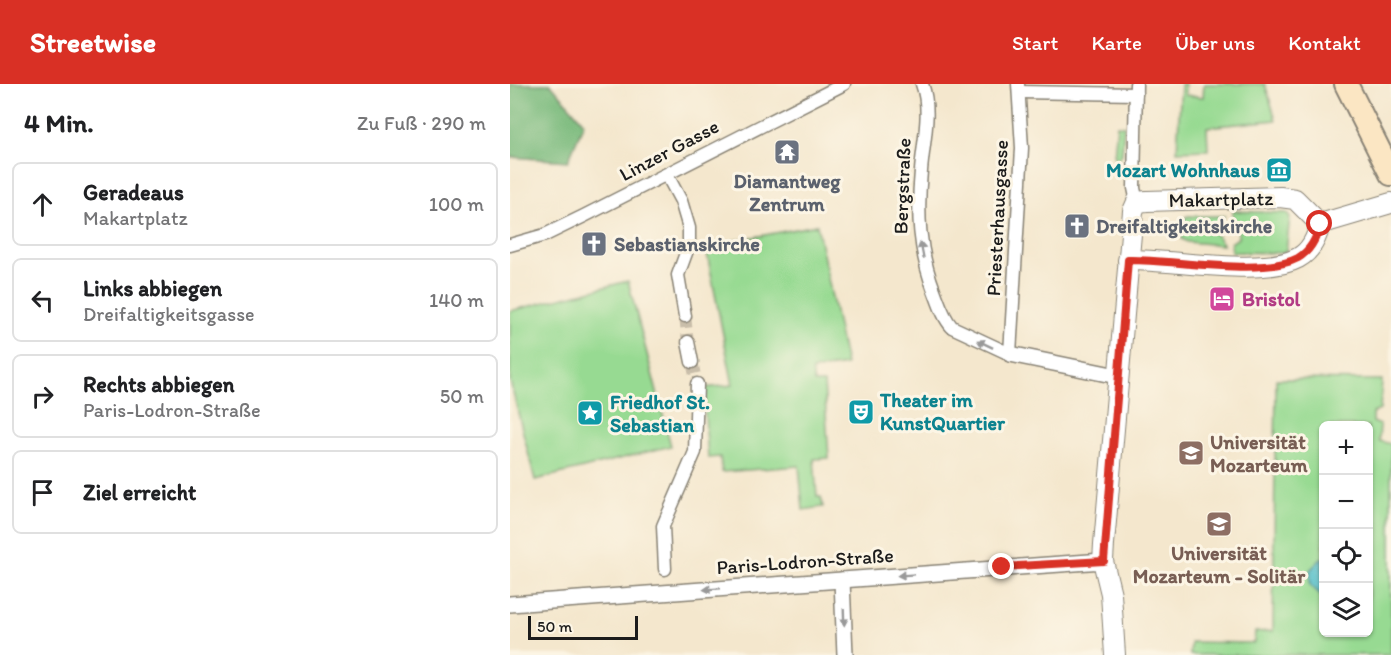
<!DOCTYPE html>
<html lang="de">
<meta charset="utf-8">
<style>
:root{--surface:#fff;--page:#f2f2f2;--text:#202124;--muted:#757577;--line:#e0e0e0;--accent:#d93025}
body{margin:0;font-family:Itim,sans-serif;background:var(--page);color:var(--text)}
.controls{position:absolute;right:18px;bottom:18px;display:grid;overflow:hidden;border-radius:9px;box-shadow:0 2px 4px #0004}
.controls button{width:54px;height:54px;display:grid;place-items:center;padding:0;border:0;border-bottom:2px solid var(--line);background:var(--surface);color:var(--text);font:30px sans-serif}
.scale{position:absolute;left:18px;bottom:15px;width:110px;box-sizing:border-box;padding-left:6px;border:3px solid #1c1c1c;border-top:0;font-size:16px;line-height:21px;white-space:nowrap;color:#1c1c1c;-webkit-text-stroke:4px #fcf5e5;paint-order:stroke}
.stop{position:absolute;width:18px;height:18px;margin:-14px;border:4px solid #d93025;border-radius:50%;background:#fff}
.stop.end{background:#d93025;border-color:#fff;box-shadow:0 2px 6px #0008}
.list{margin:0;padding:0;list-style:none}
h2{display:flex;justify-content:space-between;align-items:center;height:78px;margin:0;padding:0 24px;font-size:26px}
h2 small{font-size:20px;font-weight:400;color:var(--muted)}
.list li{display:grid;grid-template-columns:39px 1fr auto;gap:18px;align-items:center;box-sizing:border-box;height:84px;margin:0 12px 12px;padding:0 12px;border:2px solid var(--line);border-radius:9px}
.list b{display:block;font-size:22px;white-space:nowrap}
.list p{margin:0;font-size:20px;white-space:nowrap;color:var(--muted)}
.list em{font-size:20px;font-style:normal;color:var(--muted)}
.icon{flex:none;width:33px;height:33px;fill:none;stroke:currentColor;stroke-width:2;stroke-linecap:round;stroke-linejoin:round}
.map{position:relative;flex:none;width:881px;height:571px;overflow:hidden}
header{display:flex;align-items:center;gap:36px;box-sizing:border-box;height:84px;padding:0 30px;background:var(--accent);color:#fff}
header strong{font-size:28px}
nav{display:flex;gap:33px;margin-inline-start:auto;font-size:21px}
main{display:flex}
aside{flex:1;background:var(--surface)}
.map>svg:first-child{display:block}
.green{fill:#97da92;stroke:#5a7b57;stroke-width:1.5;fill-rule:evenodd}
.forest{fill:#79ba7c;stroke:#4a6b4c;stroke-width:1.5}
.water{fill:#50bec9;stroke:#366d72;stroke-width:1.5}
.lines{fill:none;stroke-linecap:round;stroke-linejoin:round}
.pedestrian-tunnel{stroke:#c9beaa;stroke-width:12;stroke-dasharray:12 6;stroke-linecap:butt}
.pedestrian-casing{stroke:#888274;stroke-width:15}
.minor-casing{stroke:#888274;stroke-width:18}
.tertiary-casing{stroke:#888274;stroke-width:22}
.secondary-casing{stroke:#888274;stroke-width:26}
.pedestrian{stroke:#fff;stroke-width:12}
.minor{stroke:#fff;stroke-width:15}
.tertiary{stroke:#fff;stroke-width:20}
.secondary{stroke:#fbe6c3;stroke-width:22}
.oneway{fill:#999}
.route{stroke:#d93025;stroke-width:8}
.labels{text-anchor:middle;stroke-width:6;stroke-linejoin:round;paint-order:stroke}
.street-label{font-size:20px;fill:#1c1c1c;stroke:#fcf5e5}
.culture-label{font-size:20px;font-weight:bold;fill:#0d838f;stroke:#fcf5e5;text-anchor:start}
.worship-label{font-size:20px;font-weight:bold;fill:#5b616d;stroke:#fcf5e5;text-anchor:start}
.hotel-label{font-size:20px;font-weight:bold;fill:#b23c85;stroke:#fcf5e5;text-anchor:start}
.education-label{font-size:20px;font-weight:bold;fill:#785e54;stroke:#fcf5e5;text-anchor:start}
</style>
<header>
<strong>Streetwise</strong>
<nav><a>Start</a><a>Karte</a><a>Über uns</a><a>Kontakt</a></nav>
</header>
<main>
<aside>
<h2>4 Min.<small>Zu Fuß · 290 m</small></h2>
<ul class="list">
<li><svg class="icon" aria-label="ahead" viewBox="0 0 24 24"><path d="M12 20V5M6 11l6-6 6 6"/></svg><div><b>Geradeaus</b><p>Makartplatz</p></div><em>100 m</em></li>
<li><svg class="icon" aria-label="left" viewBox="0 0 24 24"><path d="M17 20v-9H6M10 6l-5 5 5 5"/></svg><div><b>Links abbiegen</b><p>Dreifaltigkeitsgasse</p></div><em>140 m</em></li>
<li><svg class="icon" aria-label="right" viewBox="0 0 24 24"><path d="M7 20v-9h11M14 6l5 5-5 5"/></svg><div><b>Rechts abbiegen</b><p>Paris-Lodron-Straße</p></div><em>50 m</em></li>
<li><svg class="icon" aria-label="arrive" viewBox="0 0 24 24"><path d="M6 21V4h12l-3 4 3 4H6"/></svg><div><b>Ziel erreicht</b></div></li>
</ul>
</aside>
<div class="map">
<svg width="881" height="571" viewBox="0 0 881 571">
<rect width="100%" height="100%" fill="#fcf5e5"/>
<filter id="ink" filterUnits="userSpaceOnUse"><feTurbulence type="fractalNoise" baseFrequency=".0167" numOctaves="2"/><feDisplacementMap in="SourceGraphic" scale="12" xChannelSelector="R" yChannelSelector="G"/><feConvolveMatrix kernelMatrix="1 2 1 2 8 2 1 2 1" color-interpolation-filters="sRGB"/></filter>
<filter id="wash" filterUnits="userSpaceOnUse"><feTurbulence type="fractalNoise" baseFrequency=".008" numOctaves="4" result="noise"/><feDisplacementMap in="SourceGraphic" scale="24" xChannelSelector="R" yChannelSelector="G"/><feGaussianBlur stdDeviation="1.35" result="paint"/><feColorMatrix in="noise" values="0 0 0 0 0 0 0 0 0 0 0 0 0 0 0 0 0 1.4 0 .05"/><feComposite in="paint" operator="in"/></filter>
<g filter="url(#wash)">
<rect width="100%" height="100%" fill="#f4e7cd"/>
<!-- green -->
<g class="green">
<polygon points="671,0 675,0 675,11 693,13 694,0 755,0 766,36 697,43 698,66 667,67"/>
<polygon points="607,41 614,42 612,70 609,74 604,73"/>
<polygon points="723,127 777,129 780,133 776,167 772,169 721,168 721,159 728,154 728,142 722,136"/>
<polygon points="677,132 714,132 704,147 713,161 677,158 672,155 670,142"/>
<polygon points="307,141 336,281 302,286 304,299 314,299 319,374 304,375 307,413 311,413 313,423 293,426 289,382 212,388 210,373 198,374 193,304 223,301 196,164 197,162"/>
<polygon points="118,197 161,362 25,396 0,297 0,227"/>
<path d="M 766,295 L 872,296 L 870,326 L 863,329 L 863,338 L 870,341 L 869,357 L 881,360 L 881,571 L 680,571 L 681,558 L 744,559 L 745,548 L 763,547 ZM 814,342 L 858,342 L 858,548 L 814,548 Z"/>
</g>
<!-- forest -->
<polygon class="forest" points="0,0 41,0 74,39 58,77 0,73"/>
<!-- water -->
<polygon class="water" points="811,475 813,475 813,513 800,501 800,486"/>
</g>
<g filter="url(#ink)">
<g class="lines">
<!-- pedestrian-tunnel -->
<g class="pedestrian-tunnel">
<polyline points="175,232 178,258"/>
<polyline points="182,278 187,300"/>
</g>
<defs>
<g id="pedestrian">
<path d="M 412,0 C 422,27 413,59 411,87 C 407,129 409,167 424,206 C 429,219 433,233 442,243 L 500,270 L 512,64 L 508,0"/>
<polyline points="626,0 624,104 627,118"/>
<polyline points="509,8 626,10"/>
<polyline points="157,91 171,117 179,144 179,161 168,191 175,232"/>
<polyline points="0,161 35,151 74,132 334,0"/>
<polyline points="178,258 182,278"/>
<polyline points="155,485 153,442 185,368 187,300"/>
</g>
<g id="minor">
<polyline points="500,270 607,292"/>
<polyline points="332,496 335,571"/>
<polyline points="0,520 593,477"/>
</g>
<g id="tertiary">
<polyline points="810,140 881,119"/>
<path d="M 618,176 C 661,175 753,193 788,174 C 801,167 807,153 810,140"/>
<polyline points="605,571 601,510 593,477 594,460 623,127 627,118 637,117 770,113 785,115 810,140"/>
</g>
<polyline id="secondary" points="836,0 881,90"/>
</defs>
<!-- pedestrian casing -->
<use href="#pedestrian" class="pedestrian-casing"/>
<!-- minor casing -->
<use href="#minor" class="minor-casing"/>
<!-- tertiary casing -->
<use href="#tertiary" class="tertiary-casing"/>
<!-- secondary casing -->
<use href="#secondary" class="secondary-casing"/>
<!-- pedestrian -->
<use href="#pedestrian" class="pedestrian"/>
<!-- minor -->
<use href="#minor" class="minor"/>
<!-- tertiary -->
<use href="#tertiary" class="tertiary"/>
<!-- secondary -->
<use href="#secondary" class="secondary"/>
</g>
<!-- one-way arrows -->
<defs><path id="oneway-solid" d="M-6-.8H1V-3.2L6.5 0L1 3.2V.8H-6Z" transform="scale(1.5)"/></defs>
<g class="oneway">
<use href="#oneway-solid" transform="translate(412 166) rotate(-101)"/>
<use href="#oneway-solid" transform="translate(475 260) rotate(-154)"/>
<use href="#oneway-solid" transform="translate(396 491) rotate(176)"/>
<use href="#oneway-solid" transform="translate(202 505) rotate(176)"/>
<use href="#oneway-solid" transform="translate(334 533) rotate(88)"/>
</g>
</g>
<g class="lines" filter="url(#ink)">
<!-- route -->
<path class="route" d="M 492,483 L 594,477 L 618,176 C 661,175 753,193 788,174 C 800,167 807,153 810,140"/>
</g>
<!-- icons -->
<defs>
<symbol id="temple-square" viewBox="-11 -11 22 22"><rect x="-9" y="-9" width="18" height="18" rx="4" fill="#6b7280" stroke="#fcf5e5"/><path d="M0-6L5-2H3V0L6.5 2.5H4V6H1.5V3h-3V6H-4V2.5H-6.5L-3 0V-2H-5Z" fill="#fff"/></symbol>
<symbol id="museum-square" viewBox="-11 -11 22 22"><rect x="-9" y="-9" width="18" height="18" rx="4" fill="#0f9aa8" stroke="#fcf5e5"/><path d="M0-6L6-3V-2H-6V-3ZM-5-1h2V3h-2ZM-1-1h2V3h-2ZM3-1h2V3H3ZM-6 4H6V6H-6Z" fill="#fff"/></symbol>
<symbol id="church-square" viewBox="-11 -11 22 22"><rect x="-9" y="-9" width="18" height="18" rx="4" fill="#6b7280" stroke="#fcf5e5"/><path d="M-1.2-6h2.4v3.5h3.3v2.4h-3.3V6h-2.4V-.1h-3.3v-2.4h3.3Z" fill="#fff"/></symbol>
<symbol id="hotel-square" viewBox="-11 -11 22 22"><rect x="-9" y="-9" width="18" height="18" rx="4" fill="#d1479c" stroke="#fcf5e5"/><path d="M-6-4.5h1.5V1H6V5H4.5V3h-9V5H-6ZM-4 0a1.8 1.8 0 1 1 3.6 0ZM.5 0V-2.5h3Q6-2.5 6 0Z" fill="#fff"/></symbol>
<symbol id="theatre-square" viewBox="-11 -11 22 22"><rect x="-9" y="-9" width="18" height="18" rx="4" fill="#0f9aa8" stroke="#fcf5e5"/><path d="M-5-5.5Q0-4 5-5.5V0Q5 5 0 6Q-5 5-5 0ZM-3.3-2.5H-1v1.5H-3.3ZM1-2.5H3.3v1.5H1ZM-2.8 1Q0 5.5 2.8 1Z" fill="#fff"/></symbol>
<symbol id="sight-square" viewBox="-11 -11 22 22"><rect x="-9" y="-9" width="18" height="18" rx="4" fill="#0f9aa8" stroke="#fcf5e5"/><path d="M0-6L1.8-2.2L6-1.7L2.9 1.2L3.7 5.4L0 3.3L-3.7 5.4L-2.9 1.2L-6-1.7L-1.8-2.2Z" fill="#fff"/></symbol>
<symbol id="university-square" viewBox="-11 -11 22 22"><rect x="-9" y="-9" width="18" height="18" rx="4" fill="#8d6e63" stroke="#fcf5e5"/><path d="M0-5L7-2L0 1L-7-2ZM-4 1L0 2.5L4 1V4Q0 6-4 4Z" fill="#fff"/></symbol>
</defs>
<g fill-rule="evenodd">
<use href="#temple-square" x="262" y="53" width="30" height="30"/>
<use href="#museum-square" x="754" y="71" width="30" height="30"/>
<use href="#church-square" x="552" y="127" width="30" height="30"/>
<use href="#church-square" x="69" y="145" width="30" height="30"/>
<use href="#hotel-square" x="697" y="200" width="30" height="30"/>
<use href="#theatre-square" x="336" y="313" width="30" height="30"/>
<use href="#sight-square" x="65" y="314" width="30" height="30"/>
<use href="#university-square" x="666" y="354" width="30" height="30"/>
<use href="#university-square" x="694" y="425" width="30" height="30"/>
</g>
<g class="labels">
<!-- street labels -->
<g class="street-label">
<text transform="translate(159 66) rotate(-28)" y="7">Linzer Gasse</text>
<text transform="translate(392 102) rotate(-88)" y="7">Bergstraße</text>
<text transform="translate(711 115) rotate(-1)" y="7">Makartplatz</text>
<text transform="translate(487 134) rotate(-87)" y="7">Priesterhausgasse</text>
<text transform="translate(295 477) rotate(-4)" y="7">Paris-Lodron-Straße</text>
</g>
<!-- culture labels -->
<g class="culture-label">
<text x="750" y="93" text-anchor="end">Mozart Wohnhaus</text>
<text x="370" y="323">Theater im<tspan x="370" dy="23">KunstQuartier</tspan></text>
<text x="100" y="325">Friedhof St.<tspan x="100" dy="23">Sebastian</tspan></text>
</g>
<!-- worship labels -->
<g class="worship-label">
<text x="277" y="104" text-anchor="middle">Diamantweg<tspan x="277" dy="23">Zentrum</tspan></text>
<text x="586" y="149">Dreifaltigkeitskirche</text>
<text x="104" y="167">Sebastianskirche</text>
</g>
<!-- hotel labels -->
<g class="hotel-label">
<text x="732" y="222">Bristol</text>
</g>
<!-- education labels -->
<g class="education-label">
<text x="700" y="365">Universität<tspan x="700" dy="23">Mozarteum</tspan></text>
<text x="709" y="476" text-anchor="middle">Universität<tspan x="709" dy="23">Mozarteum - Solitär</tspan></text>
</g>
</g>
</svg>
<div class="controls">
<button>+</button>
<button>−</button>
<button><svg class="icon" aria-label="locate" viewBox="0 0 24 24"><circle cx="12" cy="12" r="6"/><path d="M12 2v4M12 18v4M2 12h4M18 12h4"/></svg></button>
<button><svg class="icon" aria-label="layers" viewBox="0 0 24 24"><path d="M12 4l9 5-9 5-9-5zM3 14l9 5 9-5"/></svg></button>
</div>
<div class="scale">50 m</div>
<div class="stop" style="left:810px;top:140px"></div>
<div class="stop end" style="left:492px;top:483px"></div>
</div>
</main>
